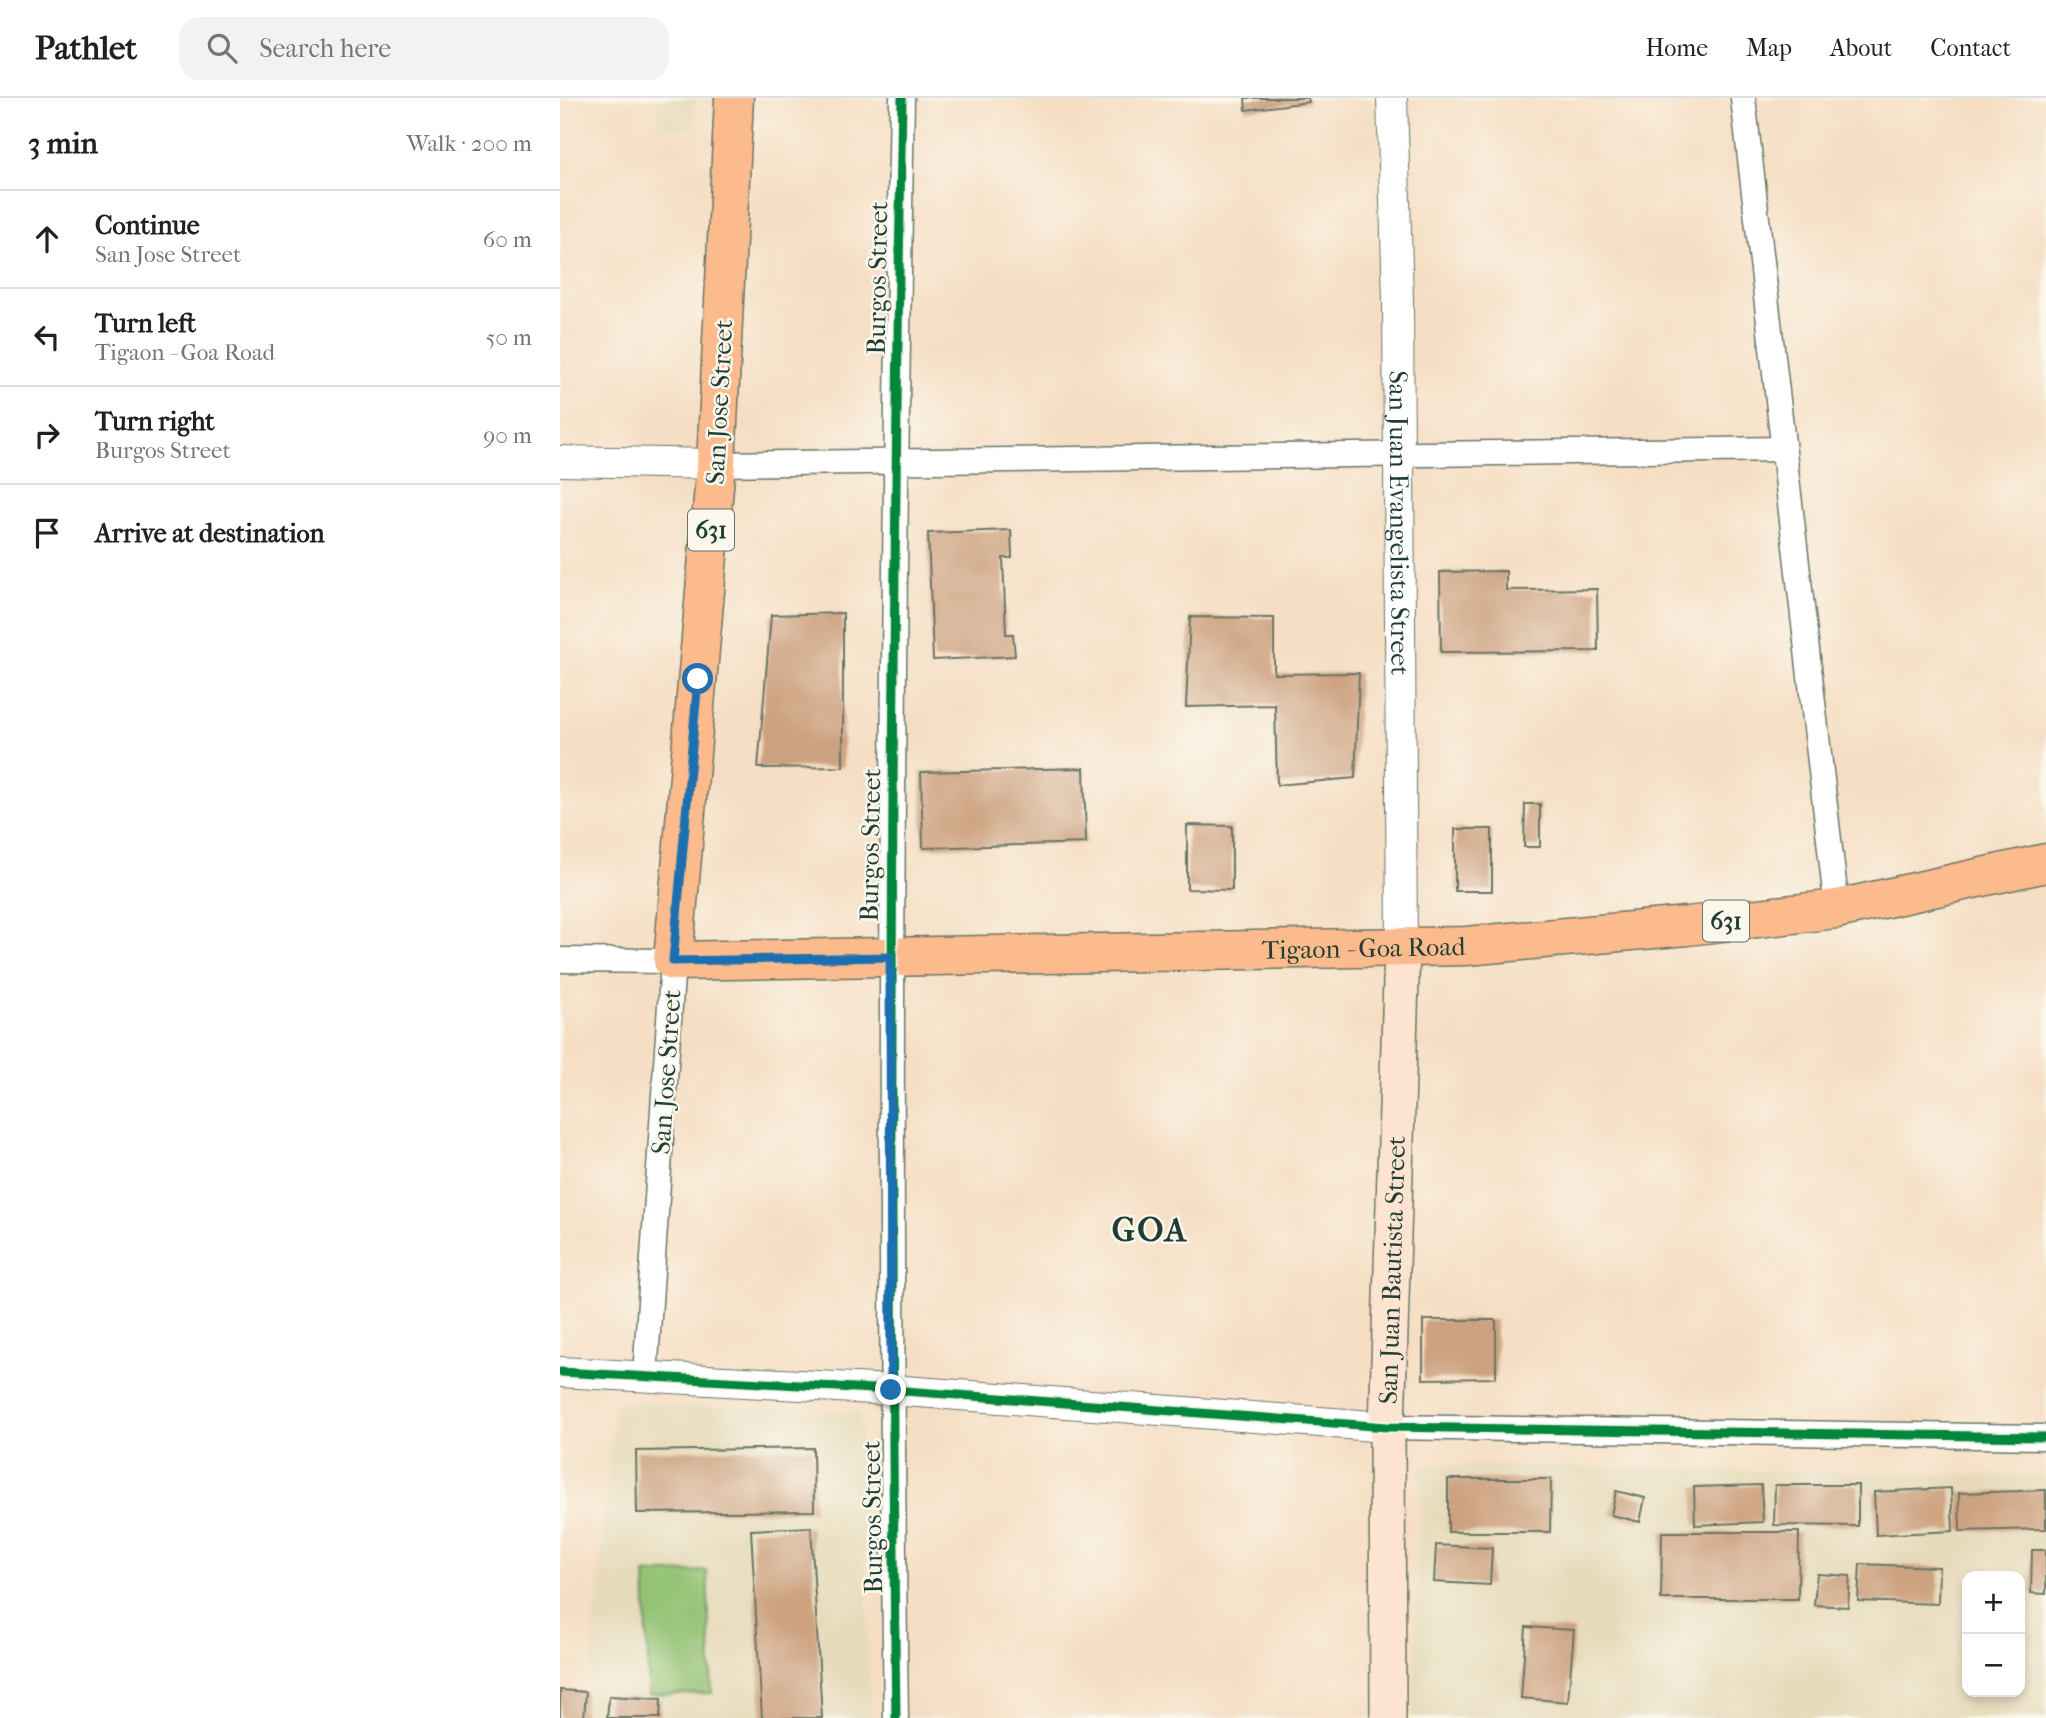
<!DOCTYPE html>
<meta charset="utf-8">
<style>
:root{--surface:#fff;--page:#f2f2f2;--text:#202124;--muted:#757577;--line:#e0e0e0}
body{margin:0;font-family:"IM FELL French Canon",serif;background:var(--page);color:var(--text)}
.controls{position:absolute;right:21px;bottom:21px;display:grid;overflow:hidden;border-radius:14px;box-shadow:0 4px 10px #0003}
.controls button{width:63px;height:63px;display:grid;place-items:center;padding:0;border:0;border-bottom:2px solid var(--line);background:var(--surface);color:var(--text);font:35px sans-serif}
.stop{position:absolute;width:21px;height:21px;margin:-16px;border:5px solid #1f6fb2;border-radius:50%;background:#fff}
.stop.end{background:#1f6fb2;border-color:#fff;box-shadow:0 2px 7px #0008}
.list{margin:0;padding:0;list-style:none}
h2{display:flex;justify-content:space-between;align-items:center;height:91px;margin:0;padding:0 28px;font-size:30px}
h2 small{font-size:23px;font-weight:400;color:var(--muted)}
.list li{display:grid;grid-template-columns:46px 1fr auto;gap:21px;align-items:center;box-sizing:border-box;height:98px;padding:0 28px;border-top:2px solid var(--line)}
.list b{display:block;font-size:26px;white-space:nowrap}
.list p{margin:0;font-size:23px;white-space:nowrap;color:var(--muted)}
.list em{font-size:23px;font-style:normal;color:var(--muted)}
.icon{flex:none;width:38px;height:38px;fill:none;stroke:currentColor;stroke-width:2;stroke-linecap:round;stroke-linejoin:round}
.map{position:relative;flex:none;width:1486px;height:1620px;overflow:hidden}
header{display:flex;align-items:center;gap:42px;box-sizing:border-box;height:98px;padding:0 35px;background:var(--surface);border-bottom:2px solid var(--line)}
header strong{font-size:33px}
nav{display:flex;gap:38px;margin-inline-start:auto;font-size:24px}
.search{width:490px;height:63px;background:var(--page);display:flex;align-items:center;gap:18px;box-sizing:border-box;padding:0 24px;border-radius:21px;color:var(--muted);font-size:26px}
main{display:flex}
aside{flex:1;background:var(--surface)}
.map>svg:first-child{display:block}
.built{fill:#e6daba;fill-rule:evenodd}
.green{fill:#93c373;stroke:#598054;stroke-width:2}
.building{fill:#cda280}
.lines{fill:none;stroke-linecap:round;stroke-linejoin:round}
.minor-casing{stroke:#6a7566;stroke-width:27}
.tertiary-casing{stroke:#6a7566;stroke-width:32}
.secondary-casing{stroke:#6a7566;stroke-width:38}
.primary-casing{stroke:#6a7566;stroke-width:41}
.minor{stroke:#fff;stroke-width:24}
.tertiary{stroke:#fff;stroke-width:30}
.secondary{stroke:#fde4d1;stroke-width:35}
.primary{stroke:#fbbb8c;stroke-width:38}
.cycleway-casing{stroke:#fbf7ec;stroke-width:13}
.cycleway{stroke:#00873e;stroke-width:9}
.route{stroke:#1f6fb2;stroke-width:9}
.labels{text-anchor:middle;stroke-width:5;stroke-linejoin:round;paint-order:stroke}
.shield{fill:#fbf7ec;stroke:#61756b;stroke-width:2}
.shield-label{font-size:24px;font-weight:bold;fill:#1f3d34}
.street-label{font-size:26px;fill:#1f3d34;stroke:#fbf7ec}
.district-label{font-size:33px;font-weight:bold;letter-spacing:2px;fill:#1f3d34;stroke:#fbf7ec}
</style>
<header>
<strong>Pathlet</strong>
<div class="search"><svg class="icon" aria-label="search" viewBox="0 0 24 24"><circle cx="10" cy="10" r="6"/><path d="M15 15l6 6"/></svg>Search here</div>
<nav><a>Home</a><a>Map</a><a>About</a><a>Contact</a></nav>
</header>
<main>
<aside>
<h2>3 min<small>Walk · 200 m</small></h2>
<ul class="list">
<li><svg class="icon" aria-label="ahead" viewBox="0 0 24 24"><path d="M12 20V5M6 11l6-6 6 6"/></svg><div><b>Continue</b><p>San Jose Street</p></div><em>60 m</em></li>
<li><svg class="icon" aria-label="left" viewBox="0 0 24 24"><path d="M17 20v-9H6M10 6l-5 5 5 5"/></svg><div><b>Turn left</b><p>Tigaon - Goa Road</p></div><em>50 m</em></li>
<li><svg class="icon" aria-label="right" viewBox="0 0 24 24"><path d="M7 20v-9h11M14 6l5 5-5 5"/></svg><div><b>Turn right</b><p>Burgos Street</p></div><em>90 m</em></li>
<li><svg class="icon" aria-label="arrive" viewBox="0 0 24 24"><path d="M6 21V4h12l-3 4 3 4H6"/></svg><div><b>Arrive at destination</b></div></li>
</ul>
</aside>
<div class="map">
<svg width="1486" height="1620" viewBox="0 0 1486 1620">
<rect width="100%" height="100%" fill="#fbf7ec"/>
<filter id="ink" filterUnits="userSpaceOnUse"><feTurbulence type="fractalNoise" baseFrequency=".0143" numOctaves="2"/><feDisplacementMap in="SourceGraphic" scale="14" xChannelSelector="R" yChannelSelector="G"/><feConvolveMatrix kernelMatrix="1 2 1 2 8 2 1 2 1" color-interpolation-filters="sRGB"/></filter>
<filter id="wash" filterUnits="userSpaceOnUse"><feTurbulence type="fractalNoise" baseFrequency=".00686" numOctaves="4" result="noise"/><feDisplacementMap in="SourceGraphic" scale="28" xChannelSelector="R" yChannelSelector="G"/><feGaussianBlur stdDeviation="1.57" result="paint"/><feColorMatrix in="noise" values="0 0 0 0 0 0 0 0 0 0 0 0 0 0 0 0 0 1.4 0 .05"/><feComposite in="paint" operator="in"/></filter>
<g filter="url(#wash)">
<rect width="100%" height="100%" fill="#f5dec3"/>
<!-- built -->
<g class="built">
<polygon points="97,0 136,1 135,30 98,31"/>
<polygon points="55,1304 300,1315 311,1620 26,1620"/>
<path d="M 861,1366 L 1486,1378 L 1486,1620 L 853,1620 ZM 1407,1478 L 1460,1478 L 1460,1594 L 1407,1594 Z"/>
</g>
<!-- green -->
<polygon class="green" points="147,1473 152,1595 89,1597 85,1476"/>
<g id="blocks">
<!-- building -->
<g class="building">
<polygon points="685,0 748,0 749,4 686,12"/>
<polygon points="451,432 452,460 443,460 446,536 453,536 455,558 373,562 368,435"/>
<polygon points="946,473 946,492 1037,491 1038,553 881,554 880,474"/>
<polygon points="283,515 283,669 198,670 211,517"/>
<polygon points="630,519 714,520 714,576 799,575 795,680 717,687 715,607 626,609"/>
<polygon points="524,670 526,745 363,750 361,674"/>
<polygon points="965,706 980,706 980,749 964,749"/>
<polygon points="627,727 672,728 672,792 627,791"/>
<rect x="895" y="731" width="37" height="62"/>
<polygon points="863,1222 936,1222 936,1280 863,1281"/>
<polygon points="253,1350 254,1413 77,1415 76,1353"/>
<polygon points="888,1381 991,1381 990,1434 888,1434"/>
<polygon points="1201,1387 1203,1424 1135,1427 1134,1389"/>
<polygon points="1215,1387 1298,1387 1298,1428 1214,1427"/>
<polygon points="1391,1390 1393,1433 1316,1437 1314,1394"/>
<polygon points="1486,1392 1486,1431 1400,1433 1399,1395"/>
<polygon points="1056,1393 1085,1400 1080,1424 1051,1417"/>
<polygon points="251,1429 262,1620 202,1620 191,1432"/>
<polygon points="1102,1434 1239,1434 1238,1501 1101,1501"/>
<polygon points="876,1447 932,1450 930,1487 874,1484"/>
<polygon points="1472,1452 1486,1452 1486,1496 1471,1495"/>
<polygon points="1300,1466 1379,1469 1378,1506 1298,1503"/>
<polygon points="1257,1476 1290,1478 1288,1509 1254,1507"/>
<polygon points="966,1529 1014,1532 1008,1604 961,1600"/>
<polygon points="0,1592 26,1594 24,1620 0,1620"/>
<polygon points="49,1598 101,1601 100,1620 47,1620"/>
</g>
</g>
</g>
<g filter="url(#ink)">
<use href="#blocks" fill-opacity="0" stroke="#6a7566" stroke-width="2"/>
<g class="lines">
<defs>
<g id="minor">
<polyline points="1183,0 1277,811"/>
<polyline points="156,366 1223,351"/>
<polyline points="0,862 113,863 85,1278"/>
<polyline points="827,1329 1486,1339"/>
<path d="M 336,1620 C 328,1080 332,540 342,0"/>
</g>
<g id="tertiary">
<path id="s1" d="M 832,0 L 838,202 L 842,851"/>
<polyline points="0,363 156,366"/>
<polyline points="0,1274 331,1292 827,1329"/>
</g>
<g id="secondary">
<path id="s2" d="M 828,1620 L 827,1329 L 842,851"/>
</g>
<g id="primary">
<path id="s3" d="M 174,0 L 156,366 L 113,863 L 906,848 L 1127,828 L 1277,811 L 1486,765"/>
</g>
</defs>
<!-- minor casing -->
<use href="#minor" class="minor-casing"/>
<!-- tertiary casing -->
<use href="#tertiary" class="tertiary-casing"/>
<!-- secondary casing -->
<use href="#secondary" class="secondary-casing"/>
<!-- primary casing -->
<use href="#primary" class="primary-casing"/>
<!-- minor -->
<use href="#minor" class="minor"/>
<!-- tertiary -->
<use href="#tertiary" class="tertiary"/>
<!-- secondary -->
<use href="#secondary" class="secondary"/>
<!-- primary -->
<use href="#primary" class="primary"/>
<defs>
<g id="cycleway">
<polyline points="0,1274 331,1292 827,1329 1486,1339"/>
<path d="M 336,1620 C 328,1080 332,540 342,0"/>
</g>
</defs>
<!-- cycleway casing -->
<use href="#cycleway" class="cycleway-casing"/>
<!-- cycleway -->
<use href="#cycleway" class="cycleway"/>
</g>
</g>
<g class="lines" filter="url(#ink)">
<!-- route -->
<polyline class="route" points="138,581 113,863 330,859 331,1292"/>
</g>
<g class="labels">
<!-- shield labels -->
<g class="shield">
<rect x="128" y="411.5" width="46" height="41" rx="5"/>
<rect x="1143" y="802.5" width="46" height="41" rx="5"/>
</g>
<g class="shield-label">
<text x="151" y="440">631</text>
<text x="1166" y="831">631</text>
</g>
<!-- street labels -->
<g class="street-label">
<text transform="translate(317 180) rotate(-89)" y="9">Burgos Street</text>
<text transform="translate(159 304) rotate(-87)" y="9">San Jose Street</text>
<text dy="9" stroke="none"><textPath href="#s1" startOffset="425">San Juan Evangelista Street</textPath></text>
<text transform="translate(310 747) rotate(-89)" y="9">Burgos Street</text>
<text dy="9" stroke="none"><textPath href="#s3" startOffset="1556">Tigaon - Goa Road</textPath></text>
<text transform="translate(106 974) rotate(-86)" y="9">San Jose Street</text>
<text dy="9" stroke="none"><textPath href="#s2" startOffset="448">San Juan Bautista Street</textPath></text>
<text transform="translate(312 1419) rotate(-91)" y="9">Burgos Street</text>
</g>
<!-- district labels -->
<g class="district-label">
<text x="590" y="1143">GOA</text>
</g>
</g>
</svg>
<div class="controls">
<button>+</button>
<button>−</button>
</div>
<div class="stop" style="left:138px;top:581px"></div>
<div class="stop end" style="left:331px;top:1292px"></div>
</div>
</main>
